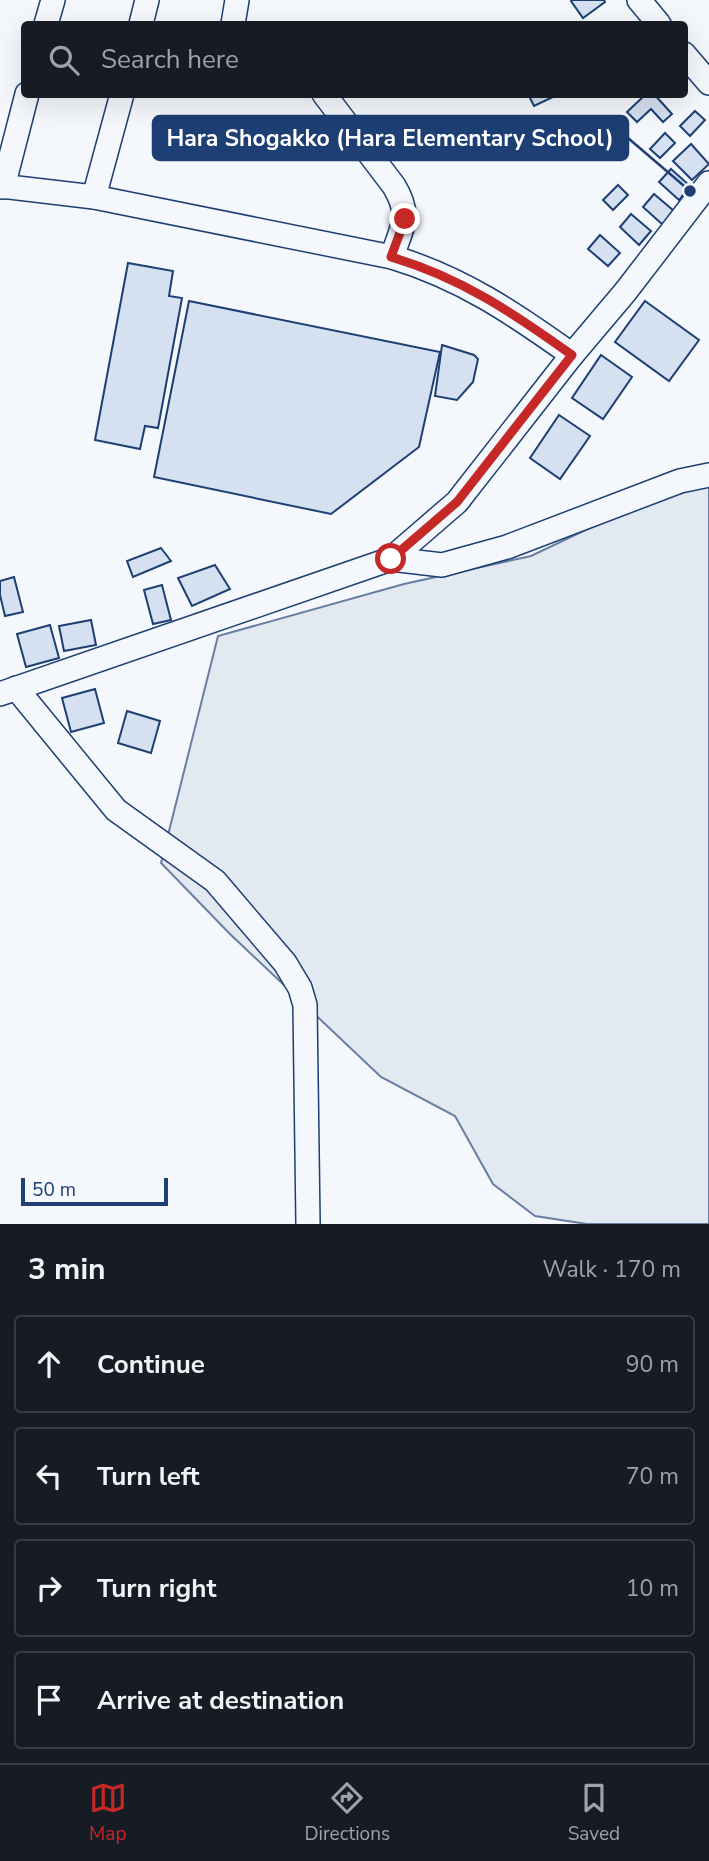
<!DOCTYPE html>
<meta charset="utf-8">
<style>
:root{--surface:#171b24;--page:#20242c;--text:#f1f3f6;--muted:#9ea1a6;--line:#363941;--accent:#c62828}
body{margin:0;font-family:"Nunito Sans",sans-serif;background:var(--page);color:var(--text)}
.scale{position:absolute;left:21px;bottom:18px;width:147px;box-sizing:border-box;padding-left:7px;border:4px solid #1d3f73;border-top:0;font-size:19px;line-height:24px;white-space:nowrap;color:#1d3f73;-webkit-text-stroke:5px #f4f7fb;paint-order:stroke}
.stop{position:absolute;width:21px;height:21px;margin:-16px;border:5px solid #c62828;border-radius:50%;background:#fff}
.stop.end{background:#c62828;border-color:#fff;box-shadow:0 2px 7px #0008}
.list{margin:0;padding:0;list-style:none}
h2{display:flex;justify-content:space-between;align-items:center;height:91px;margin:0;padding:0 28px;font-size:30px}
h2 small{font-size:23px;font-weight:400;color:var(--muted)}
.list li{display:grid;grid-template-columns:46px 1fr auto;gap:21px;align-items:center;box-sizing:border-box;height:98px;margin:0 14px 14px;padding:0 14px;border:2px solid var(--line);border-radius:7px}
.list b{display:block;font-size:26px;white-space:nowrap}
.list em{font-size:23px;font-style:normal;color:var(--muted)}
.icon{flex:none;width:38px;height:38px;fill:none;stroke:currentColor;stroke-width:2;stroke-linecap:round;stroke-linejoin:round}
.map{position:relative;flex:none;width:709px;height:1224px;overflow:hidden}
.search{position:absolute;background:var(--surface);box-shadow:0 7px 28px #0002;left:21px;right:21px;top:21px;height:77px;display:flex;align-items:center;gap:18px;box-sizing:border-box;padding:0 24px;border-radius:7px;color:var(--muted);font-size:26px}
.sheet{height:539px;background:var(--surface)}
nav{display:flex;justify-content:space-around;align-items:center;box-sizing:border-box;height:98px;border-top:2px solid var(--line);background:var(--surface);font-size:19px;color:var(--muted)}
nav a{display:grid;justify-items:center;gap:4px}
nav .on{color:var(--accent)}
.map>svg:first-child{display:block}
.green{fill:#e3e9f0;stroke:#687fa3;stroke-width:2}
.building{fill:#d5e0f0;stroke:#1d3f73;stroke-width:2}
.lines{fill:none;stroke-linecap:round;stroke-linejoin:round}
.minor-casing{stroke:#1d3f73;stroke-width:26}
.minor{stroke:#f4f7fb;stroke-width:23}
.route{stroke:#c62828;stroke-width:9}
.leader{fill:none;stroke:#1d3f73;stroke-width:2.5}
.callout-dot{fill:#1d3f73;stroke:#f4f7fb;stroke-width:2.5}
.callout{fill:#1d3f73;stroke:#1d3f73;stroke-width:2.5}
.callout-label{font-size:23px;text-anchor:middle;font-weight:bold;fill:#fff}
</style>
<div class="map">
<svg width="709" height="1224" viewBox="0 0 709 1224">
<rect width="100%" height="100%" fill="#f4f7fb"/>
<!-- green -->
<polygon class="green" points="697,477 709,477 709,1224 587,1224 535,1216 493,1184 455,1116 381,1077 230,934 161,863 218,636 404,584 531,556"/>
<!-- building -->
<g class="building">
<polygon points="572,0 604,0 605,2 583,18 571,1"/>
<polygon points="528,94 552,94 553,97 534,106"/>
<polygon points="646,94 654,94 672,114 663,122 651,109 637,122 627,112"/>
<polygon points="695,111 705,120 690,136 680,126"/>
<polygon points="665,133 675,143 660,158 650,149"/>
<polygon points="691,144 709,164 692,180 673,161"/>
<polygon points="671,169 690,186 679,200 659,182"/>
<polygon points="618,185 628,195 613,210 603,200"/>
<polygon points="654,194 674,211 663,225 643,207"/>
<polygon points="631,214 651,231 639,245 620,227"/>
<polygon points="600,235 620,253 608,266 588,249"/>
<polygon points="128,263 173,271 169,296 182,298 158,428 145,426 140,449 95,440"/>
<polygon points="189,301 440,352 419,447 331,514 154,477"/>
<polygon points="645,301 699,340 669,381 615,342"/>
<polygon points="442,345 474,355 478,359 473,382 457,400 435,396"/>
<polygon points="601,355 632,377 603,419 572,398"/>
<polygon points="559,415 590,436 560,479 530,458"/>
<polygon points="161,548 171,561 133,577 127,561"/>
<polygon points="215,565 230,589 192,606 178,578"/>
<polygon points="14,577 23,612 5,616 0,595 0,581"/>
<polygon points="162,585 171,620 153,624 144,590"/>
<polygon points="91,620 96,645 64,651 59,626"/>
<polygon points="50,625 59,658 26,667 17,634"/>
<polygon points="95,689 104,723 71,732 62,698"/>
<polygon points="127,711 160,721 151,753 118,743"/>
</g>
<g class="lines">
<defs>
<g id="minor">
<polyline points="639,0 659,24"/>
<polyline points="46,24 53,0"/>
<polyline points="141,24 147,0"/>
<polyline points="233,24 237,0"/>
<polyline points="684,54 709,83"/>
<path d="M 324,94 L 394,186 C 412,216 402,226 392,257"/>
<path d="M 0,186 L 94,197 L 392,257 C 462,278 513,313 572,355"/>
<polyline points="3,187 27,94"/>
<polyline points="94,197 122,94"/>
<polyline points="391,559 442,565 507,547 680,481 709,475"/>
<polyline points="16,688 116,810 215,881 285,963 300,988 305,1005 308,1224"/>
<polyline points="0,694 391,559 457,502 572,355 626,291 709,183"/>
</g>
</defs>
<!-- minor casing -->
<use href="#minor" class="minor-casing"/>
<!-- minor -->
<use href="#minor" class="minor"/>
</g>
<g class="lines">
<!-- route -->
<path class="route" d="M 391,559 L 457,502 L 572,355 C 513,313 462,278 391,257 L 405,219"/>
</g>
<!-- callouts -->
<path class="leader" d="M690 191L628 138"/>
<circle class="callout-dot" cx="690" cy="191" r="7"/>
<rect class="callout" x="153" y="116" width="475" height="44" rx="7"/>
<g class="callout-label">
<text x="390" y="146">Hara Shogakko (Hara Elementary School)</text>
</g>
</svg>
<div class="scale">50 m</div>
<div class="stop" style="left:391px;top:559px"></div>
<div class="stop end" style="left:405px;top:219px"></div>
<div class="search"><svg class="icon" aria-label="search" viewBox="0 0 24 24"><circle cx="10" cy="10" r="6"/><path d="M15 15l6 6"/></svg>Search here</div>
</div>
<section class="sheet">
<h2>3 min<small>Walk · 170 m</small></h2>
<ul class="list">
<li><svg class="icon" aria-label="ahead" viewBox="0 0 24 24"><path d="M12 20V5M6 11l6-6 6 6"/></svg><div><b>Continue</b></div><em>90 m</em></li>
<li><svg class="icon" aria-label="left" viewBox="0 0 24 24"><path d="M17 20v-9H6M10 6l-5 5 5 5"/></svg><div><b>Turn left</b></div><em>70 m</em></li>
<li><svg class="icon" aria-label="right" viewBox="0 0 24 24"><path d="M7 20v-9h11M14 6l5 5-5 5"/></svg><div><b>Turn right</b></div><em>10 m</em></li>
<li><svg class="icon" aria-label="arrive" viewBox="0 0 24 24"><path d="M6 21V4h12l-3 4 3 4H6"/></svg><div><b>Arrive at destination</b></div></li>
</ul>
</section>
<nav>
<a class="on"><svg class="icon" aria-label="map" viewBox="0 0 24 24"><path d="M3 6l6-2 6 2 6-2v14l-6 2-6-2-6 2zM9 4v14M15 6v14"/></svg>Map</a>
<a><svg class="icon" aria-label="directions" viewBox="0 0 24 24"><path d="M12 3l9 9-9 9-9-9zM9 14v-3h6M13 9l2 2-2 2"/></svg>Directions</a>
<a><svg class="icon" aria-label="saved" viewBox="0 0 24 24"><path d="M7 4h10v16l-5-4-5 4z"/></svg>Saved</a>
</nav>
